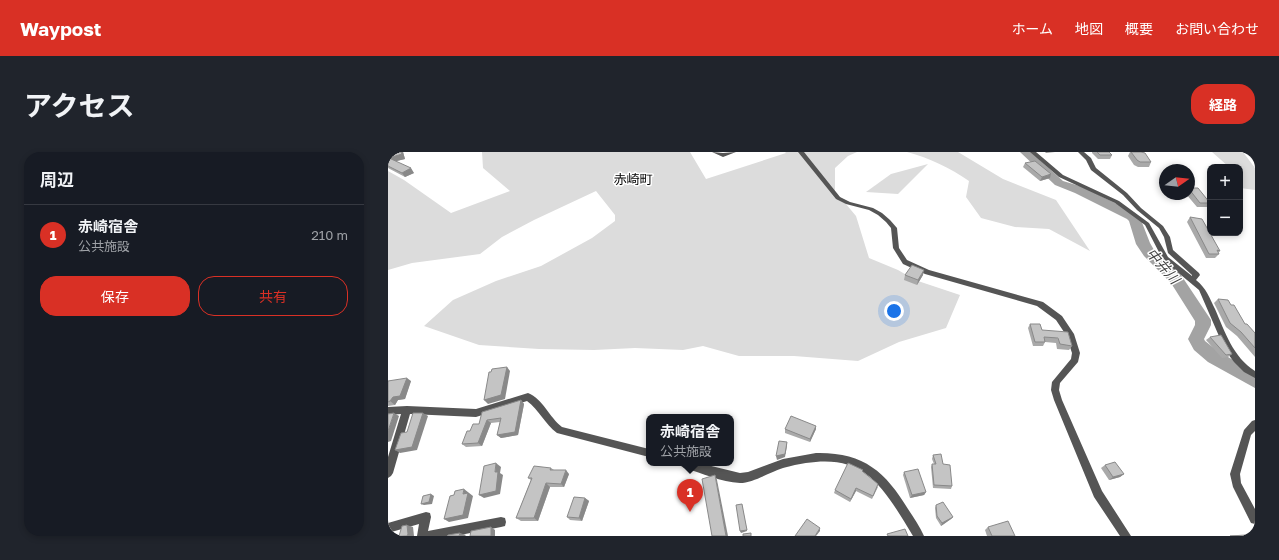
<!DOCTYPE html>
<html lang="ja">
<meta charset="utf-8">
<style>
:root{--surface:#171b24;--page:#20242c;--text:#f1f3f6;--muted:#9ea1a6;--line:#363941;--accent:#d93025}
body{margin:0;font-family:"Golos Text","Noto Sans JP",sans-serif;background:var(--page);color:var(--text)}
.controls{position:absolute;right:12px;top:12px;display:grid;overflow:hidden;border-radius:8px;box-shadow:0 2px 6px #0003}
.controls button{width:36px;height:36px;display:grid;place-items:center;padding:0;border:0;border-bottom:1px solid var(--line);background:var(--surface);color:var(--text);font:20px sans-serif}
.compass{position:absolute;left:771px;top:12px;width:36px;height:36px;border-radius:50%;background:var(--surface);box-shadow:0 2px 6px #0003;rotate:76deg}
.you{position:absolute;left:506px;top:159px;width:14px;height:14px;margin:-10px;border:3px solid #fff;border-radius:50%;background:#1a73e8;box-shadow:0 0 0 6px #1a73e833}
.badge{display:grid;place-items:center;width:26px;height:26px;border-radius:50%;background:var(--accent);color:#fff;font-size:13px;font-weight:700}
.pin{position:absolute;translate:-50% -33px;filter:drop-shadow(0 1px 2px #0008)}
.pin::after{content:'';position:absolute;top:21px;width:14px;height:12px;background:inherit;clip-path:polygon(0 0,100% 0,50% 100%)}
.popup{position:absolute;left:258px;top:262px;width:88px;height:52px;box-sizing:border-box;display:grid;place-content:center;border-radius:8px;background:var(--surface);filter:drop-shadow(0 1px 3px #0005);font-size:13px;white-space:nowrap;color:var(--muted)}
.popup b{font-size:15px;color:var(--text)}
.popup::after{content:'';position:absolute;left:50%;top:100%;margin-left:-8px;border:8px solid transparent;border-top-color:var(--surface)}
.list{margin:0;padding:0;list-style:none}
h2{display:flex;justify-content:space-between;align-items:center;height:52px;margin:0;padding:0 16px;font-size:17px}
h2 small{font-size:13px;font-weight:400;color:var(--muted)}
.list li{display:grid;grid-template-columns:26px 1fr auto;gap:12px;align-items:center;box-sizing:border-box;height:60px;padding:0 16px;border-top:1px solid var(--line)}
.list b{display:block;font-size:15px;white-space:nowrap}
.list p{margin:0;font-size:13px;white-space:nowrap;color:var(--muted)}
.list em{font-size:13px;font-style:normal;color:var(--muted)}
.actions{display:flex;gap:8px;padding:12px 16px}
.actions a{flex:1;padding:9px 0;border:1px solid var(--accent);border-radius:16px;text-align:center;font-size:14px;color:var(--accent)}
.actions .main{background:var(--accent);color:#fff}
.map{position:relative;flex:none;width:867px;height:384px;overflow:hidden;border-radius:16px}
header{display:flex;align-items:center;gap:24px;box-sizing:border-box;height:56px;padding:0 20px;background:var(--accent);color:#fff}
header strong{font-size:19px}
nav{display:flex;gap:22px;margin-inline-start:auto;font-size:14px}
.intro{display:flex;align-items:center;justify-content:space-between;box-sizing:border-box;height:96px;padding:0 24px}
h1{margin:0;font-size:28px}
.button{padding:10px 18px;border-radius:16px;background:var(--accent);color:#fff;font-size:14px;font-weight:700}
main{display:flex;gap:24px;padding:0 24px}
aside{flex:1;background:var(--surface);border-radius:16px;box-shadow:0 2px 6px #0003}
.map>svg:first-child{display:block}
.green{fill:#dcdcdc}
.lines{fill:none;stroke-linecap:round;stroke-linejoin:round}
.river{fill:#a3a3a3;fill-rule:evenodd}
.minor{fill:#555;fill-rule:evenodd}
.wall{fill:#a9a9a9}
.shaded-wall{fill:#898989}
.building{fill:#c4c4c4;stroke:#898989}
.labels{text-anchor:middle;stroke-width:3;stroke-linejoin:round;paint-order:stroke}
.far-quarter-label{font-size:13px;fill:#000;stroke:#fff}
.water-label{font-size:14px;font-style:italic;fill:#444;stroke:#fff}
</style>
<header>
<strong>Waypost</strong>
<nav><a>ホーム</a><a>地図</a><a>概要</a><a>お問い合わせ</a></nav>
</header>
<div class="intro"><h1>アクセス</h1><a class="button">経路</a></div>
<main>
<aside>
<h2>周辺<small></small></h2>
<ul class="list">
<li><span class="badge">1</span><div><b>赤崎宿舎</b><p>公共施設</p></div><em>210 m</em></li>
</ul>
<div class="actions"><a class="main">保存</a><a>共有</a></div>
</aside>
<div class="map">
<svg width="867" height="384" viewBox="0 0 867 384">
<rect width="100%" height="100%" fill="#fff"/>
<!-- green -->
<g class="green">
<polygon points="94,0 302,0 318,27 398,1 397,0 469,0 460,4 447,16 447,39 468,64 481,106 510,118 527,128 572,143 558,176 511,190 470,209 406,204 351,204 315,194 295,198 247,196 206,198 151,197 91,193 36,174 65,148 108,129 153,114 204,86 227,69 227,63 208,39 146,68 114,85 92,102 24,111 0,118 0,19 16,28 63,61 122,39 95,16"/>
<path d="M 519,0 L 570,0 L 615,27 L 668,48 L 702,99 L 661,77 L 627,75 L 593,66 L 578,45 L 581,29 C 562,16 542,6 519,0 Z"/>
<polygon points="824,0 855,0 867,16 867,38 852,36 852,15 841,15"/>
<polygon points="540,12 510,42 478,40 503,22"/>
</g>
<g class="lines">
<!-- river -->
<polygon class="river" points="632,0 643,0 675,29 695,35 747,61 753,68 762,91 766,98 793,123 823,168 823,173 816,187 817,189 831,200 867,220 867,236 820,210 806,198 800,187 807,173 807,169 783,131 756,104 748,92 741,69 739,67 687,41 667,33"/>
<!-- minor -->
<g class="minor">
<polygon points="324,0 335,1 348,0 335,5"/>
<polygon points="410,0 416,0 452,45 462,50 485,56 494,61 502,68 509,76 511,96 519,108 541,118 655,150 674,164 686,182 692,201 690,210 672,231 671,238 674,248 714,339 743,384 732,384 706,345 666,248 663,238 664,230 683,207 684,201 678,183 668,168 649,154 537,122 515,112 505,96 503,76 498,70 490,63 481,58 458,52 448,47"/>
<path d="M 642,0 L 648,0 L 675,23 L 731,49 L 761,71 L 780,105 L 804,124 L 804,123 L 780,101 L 776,85 L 771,76 L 749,58 L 735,43 L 703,18 L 698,8 L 690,0 L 696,0 L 703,6 L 708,16 L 739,41 L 753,56 L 775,74 L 782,85 L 785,98 L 811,121 L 812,123 L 808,128 C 819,137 821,145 827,157 C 837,180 845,205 867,219 L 867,226 L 856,220 L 846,210 L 837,198 L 811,138 L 775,108 L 757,73 L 727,51 L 671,25 Z"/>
<path d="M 140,241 C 155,247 161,265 174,275 L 261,297 L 261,305 L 169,281 C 157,272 151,258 139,249 L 88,265 L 22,262 L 5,321 L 3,324 L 0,326 L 0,305 L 13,262 L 0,263 L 0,255 L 19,254 L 88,257 Z"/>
<polygon points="867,268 867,279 863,283 852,322 853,331 867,357 867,372 863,371 845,335 842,322 856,278 864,269"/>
<path d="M 428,301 C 475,300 497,319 520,357 C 526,366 532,375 536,384 L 525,384 C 489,324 471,296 395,316 C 382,320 365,331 352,331 C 333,330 314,321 296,316 L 293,314 L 291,311 L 311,311 L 352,321 L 360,320 L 395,307 Z"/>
<polygon points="38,360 42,361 43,365 40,379 113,365 117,366 118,370 117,374 113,375 67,384 29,384 31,372 0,381 0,371"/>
</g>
</g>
<!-- wall -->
<g class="wall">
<polygon points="0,0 15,0 17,7 8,9 26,21 17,25 0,16"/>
<polygon points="704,0 721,0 724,3 722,7 710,7 704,1"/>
<polygon points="742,0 753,0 763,10 761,15 750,15 746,13 740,4"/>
<polygon points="637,11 662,26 652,29 635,15"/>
<polygon points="801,36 822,51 819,55 809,55 798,42 801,42"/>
<polygon points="802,65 832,99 830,101 831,102 827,106 818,106 799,70"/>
<polygon points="517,123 535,123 529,133 516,128"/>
<polygon points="830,147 867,181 867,205 849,184 838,175 826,151"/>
<polygon points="642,172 654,178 684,194 681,198 669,197 668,191 657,190 655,194 645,194 640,176"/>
<polygon points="822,185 844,202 840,205 834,206 818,188"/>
<polygon points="23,229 17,247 10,248 7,253 0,254 0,230"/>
<polygon points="133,248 136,252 130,283 113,286 109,283 112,270 103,271 94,294 78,295 74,292 82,279 91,272"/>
<polygon points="428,274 428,277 422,290 397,281 397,277"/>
<polygon points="545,303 555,312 564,334 563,337 545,336 543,315 544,312 546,312 544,307"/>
<polygon points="717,313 736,322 732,325 721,328 713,316"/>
<polygon points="163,316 166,318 181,322 176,335 162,335 150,369 133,369 128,366 143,328 140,326"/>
<polygon points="474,319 490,335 484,347 468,339 462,350 446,341 447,338"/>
<polygon points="516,320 538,340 536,343 522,346 515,323"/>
<polygon points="197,346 201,349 194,369 182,368 179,365"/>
<polygon points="548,353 565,365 563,367 553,374 548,366 547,356"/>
<polygon points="600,375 627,384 599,384 597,378"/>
</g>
<!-- shaded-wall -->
<g class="shaded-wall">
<polygon points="13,0 15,0 17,7 5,10 1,6"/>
<polygon points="658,0 667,0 657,1"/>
<polygon points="23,16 26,21 17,25 14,21"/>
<polygon points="663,22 662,26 652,29 654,25"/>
<polygon points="536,118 535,123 529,133 530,128"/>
<polygon points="119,215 122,219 117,247 100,252 96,248"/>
<polygon points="19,226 23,229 17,247 10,248 7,253 2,249 5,245"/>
<polygon points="133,248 136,252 130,283 113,286 109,283"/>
<polygon points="6,261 11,264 3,289 0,290 0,279"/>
<polygon points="35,261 40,264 29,298 12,301 7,298"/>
<polygon points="99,268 103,271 94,294 90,291"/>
<polygon points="428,274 428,277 422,290 422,287"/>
<polygon points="399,290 399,294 397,305 389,308 388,304"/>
<polygon points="108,311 113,315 112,321 115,323 112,342 96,346 91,343 107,320"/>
<polygon points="178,318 181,322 176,335 173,332"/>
<polygon points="736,322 732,325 721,328 725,325"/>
<polygon points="327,323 329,328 340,384 338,384"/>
<polygon points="158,331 162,335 150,369 146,366"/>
<polygon points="468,336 468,339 462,350 463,347"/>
<polygon points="76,337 85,344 80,366 61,370 56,367 75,342"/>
<polygon points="538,340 536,343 522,346 524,343"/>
<polygon points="43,342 46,344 44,352 36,353 33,352"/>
<polygon points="197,346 201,349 194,369 191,366"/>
<polygon points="354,353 359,379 353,381 352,379"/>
<polygon points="565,365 563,367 553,374 554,371"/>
<polygon points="19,373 25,375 26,384 19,384"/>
<polygon points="103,375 107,378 107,384 103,384"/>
<polygon points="432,376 432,379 428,384 427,384"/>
<polygon points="72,381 78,383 77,384 71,384"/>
</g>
<!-- building -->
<g class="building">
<polygon points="0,0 13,0 14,2 1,6 23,16 14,21 0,14"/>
<polygon points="709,0 721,0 724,3 712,3"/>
<polygon points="743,0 753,0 757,1 763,10 752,10 749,8"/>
<polygon points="647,9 663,22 654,25 637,11"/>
<polygon points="801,36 810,36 822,51 812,51 801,37"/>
<polygon points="802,65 814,67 832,99 829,98 831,102 821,102"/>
<polygon points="524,113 536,118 530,128 517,123"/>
<polygon points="830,147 840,148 843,153 846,153 857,172 859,172 867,181 867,196 853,180 842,171"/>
<polygon points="642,172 652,172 654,178 680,180 684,194 672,192 670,186 656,185 657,190 647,190"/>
<polygon points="833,183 844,202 838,203 822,185"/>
<polygon points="119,215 113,243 96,248 101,220 103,220 104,217"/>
<polygon points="19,226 12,244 5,245 2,249 0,250 0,229"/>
<polygon points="133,248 127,280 109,283 113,266 99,268 90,291 74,292 79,279 82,279 85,272 91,272 94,260"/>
<polygon points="6,261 0,279 0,262"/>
<polygon points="25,261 35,261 24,295 7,298 13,281 19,280"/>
<polygon points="403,264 428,274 422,287 397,277"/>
<polygon points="391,289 399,290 397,302 388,304"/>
<polygon points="553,302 555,312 562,313 564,334 546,333 544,312 548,312 545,303"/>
<polygon points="727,310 736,322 725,325 717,313"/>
<polygon points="108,311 107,320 110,320 108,339 91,343 96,314"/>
<polygon points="460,311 475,318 474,319 490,332 485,344 468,336 463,347 447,338"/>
<polygon points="146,314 163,316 162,318 178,318 173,332 158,331 146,366 128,366 144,326 140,326"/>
<polygon points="530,317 538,340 524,343 516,320"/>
<polygon points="327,323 338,384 324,384 314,327"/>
<polygon points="76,337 75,342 80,341 75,363 56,367 62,344 66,343 67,339"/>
<polygon points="43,342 41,350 33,352 35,344"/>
<polygon points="186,345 197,346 191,366 179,365"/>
<polygon points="555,350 565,365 554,371 549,364 548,353"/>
<polygon points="354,352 359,378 352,379 348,353"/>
<polygon points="419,367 432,376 427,384 407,384"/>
<polygon points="620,369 627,384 604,384 600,375"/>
<polygon points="19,373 20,382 19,384 11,384 14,374"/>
<polygon points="103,375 103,384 82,384 83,379"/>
<polygon points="517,377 520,384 500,384 499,382"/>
<polygon points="72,381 71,384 59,384 60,383"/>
<polygon points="363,381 363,384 355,384 355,382"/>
<polygon points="858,383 858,384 842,384"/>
</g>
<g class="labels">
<!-- far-quarter labels -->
<g class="far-quarter-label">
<text x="245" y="32">赤崎町</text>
</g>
<!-- water labels -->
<g class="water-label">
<text transform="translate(775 114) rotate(49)" y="5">中井川</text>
</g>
</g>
</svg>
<div class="controls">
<button>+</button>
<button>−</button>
</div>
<svg class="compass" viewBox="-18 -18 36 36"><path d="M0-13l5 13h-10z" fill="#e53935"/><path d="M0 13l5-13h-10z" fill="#9ea1a6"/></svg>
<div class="you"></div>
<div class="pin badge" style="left:302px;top:360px">1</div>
<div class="popup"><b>赤崎宿舎</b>公共施設</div>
</div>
</main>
